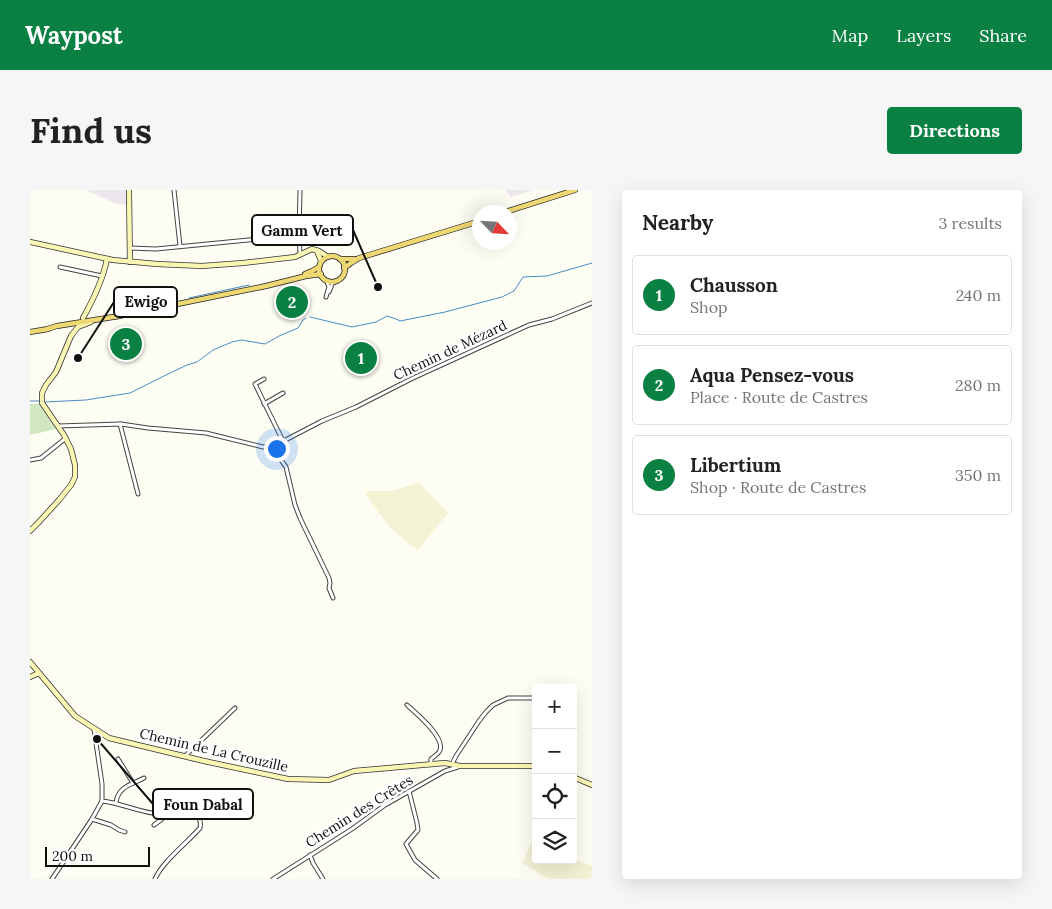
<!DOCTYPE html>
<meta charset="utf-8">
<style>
:root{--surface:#fff;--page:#f6f6f6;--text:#222;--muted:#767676;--line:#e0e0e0;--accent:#0b8043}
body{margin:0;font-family:Lora,serif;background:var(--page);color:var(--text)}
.controls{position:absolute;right:15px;bottom:15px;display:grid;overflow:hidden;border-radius:5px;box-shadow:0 5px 20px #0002}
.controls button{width:45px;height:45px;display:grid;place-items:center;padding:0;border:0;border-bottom:1px solid var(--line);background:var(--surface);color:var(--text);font:25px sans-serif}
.compass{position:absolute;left:442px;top:15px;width:45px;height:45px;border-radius:50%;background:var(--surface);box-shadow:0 5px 20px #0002;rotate:115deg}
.scale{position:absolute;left:15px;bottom:12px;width:105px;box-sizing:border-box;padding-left:5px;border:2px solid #101010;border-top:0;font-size:14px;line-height:18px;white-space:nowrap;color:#101010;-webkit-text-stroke:4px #fff;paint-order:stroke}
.you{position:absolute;left:246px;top:258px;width:18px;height:18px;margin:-12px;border:4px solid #fff;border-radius:50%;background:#1a73e8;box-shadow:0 0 0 8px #1a73e833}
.badge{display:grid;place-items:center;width:32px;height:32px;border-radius:50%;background:var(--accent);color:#fff;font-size:16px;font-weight:700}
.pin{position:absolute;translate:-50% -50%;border:2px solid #fff;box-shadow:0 1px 5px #0006}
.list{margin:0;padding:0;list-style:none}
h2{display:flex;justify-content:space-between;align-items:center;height:65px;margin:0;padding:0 20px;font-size:21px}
h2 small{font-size:16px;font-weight:400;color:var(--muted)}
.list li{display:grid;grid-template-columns:32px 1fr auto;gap:15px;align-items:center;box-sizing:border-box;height:80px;margin:0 10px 10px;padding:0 10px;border:1px solid var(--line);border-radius:5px}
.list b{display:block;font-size:19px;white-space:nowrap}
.list p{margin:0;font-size:16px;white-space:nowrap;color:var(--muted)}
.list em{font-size:16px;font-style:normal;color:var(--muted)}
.icon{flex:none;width:28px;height:28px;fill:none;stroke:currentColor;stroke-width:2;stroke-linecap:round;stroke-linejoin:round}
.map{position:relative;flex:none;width:562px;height:689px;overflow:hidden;border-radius:5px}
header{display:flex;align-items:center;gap:30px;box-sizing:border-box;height:70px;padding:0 25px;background:var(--accent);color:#fff}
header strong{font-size:24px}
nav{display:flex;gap:28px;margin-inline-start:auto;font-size:18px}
.intro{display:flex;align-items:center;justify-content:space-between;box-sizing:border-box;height:120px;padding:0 30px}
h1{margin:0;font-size:35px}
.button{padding:12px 22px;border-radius:5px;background:var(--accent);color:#fff;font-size:18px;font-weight:700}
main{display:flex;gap:30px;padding:0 30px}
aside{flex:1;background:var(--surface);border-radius:5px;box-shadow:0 5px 20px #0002}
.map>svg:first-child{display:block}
.industrial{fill:#ede6ee}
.farmland{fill:#f3f2d5}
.green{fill:#d1e7bf}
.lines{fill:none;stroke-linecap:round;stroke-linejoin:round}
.stream{stroke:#488bc4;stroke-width:1}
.street-casing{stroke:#434343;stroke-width:5}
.secondary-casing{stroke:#323232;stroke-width:6}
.primary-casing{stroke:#212121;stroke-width:6}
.street{stroke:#fff;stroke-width:3}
.secondary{stroke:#f9f6b4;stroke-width:4.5}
.primary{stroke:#eed874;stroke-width:4.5}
.labels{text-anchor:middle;stroke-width:5;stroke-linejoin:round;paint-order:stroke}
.street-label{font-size:14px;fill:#101010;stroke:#fff}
.leader{fill:none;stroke:#101010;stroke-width:2}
.callout-dot{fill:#101010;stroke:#fff;stroke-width:2}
.callout{fill:#fff;stroke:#101010;stroke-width:2}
.callout-label{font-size:15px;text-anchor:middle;font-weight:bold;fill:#101010}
</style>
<header>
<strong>Waypost</strong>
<nav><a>Map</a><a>Layers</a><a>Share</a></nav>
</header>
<div class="intro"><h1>Find us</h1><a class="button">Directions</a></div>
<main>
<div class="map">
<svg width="562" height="689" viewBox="0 0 562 689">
<rect width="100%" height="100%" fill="#fefdf4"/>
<!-- industrial -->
<g class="industrial">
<polygon points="56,0 96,0 97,15 86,14"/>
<polygon points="475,0 503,0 481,7"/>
</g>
<!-- farmland -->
<g class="farmland">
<polygon points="389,293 418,323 388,360 361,339 335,304 338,301 360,301"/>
<polygon points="503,649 506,650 506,670 543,670 543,668 562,676 562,689 519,689 492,673"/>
</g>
<!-- green -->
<polygon class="green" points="0,214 9,214 26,239 0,245"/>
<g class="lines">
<!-- stream -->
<g class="stream">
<polyline points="159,108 219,95"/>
<polyline points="280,127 322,137 346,132 357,126 366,129 370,131 415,122 472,107 484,101 493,87 517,86 562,73"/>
<polyline points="0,211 9,211"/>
<polyline points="15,212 56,210 100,203 136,185 157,175 167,172 183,160 202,152 211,150 235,154 249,146 268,138 273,130 276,128"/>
</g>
<defs>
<g id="street">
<polyline points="144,0 150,56"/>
<polyline points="100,58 126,59 271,45 304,43"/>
<polyline points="270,64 269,45 270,0"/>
<polyline points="30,77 72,86"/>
<polyline points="299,102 303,92"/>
<polyline points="296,107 299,97 296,90"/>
<polyline points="234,189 225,194 253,251"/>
<polyline points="234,214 253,203"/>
<polyline points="90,234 108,304"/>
<polyline points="28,236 91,234 118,238 176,243 233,257 242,257 292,231 326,217 381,189 499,135 522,129 562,113"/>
<polyline points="242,257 256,277 265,315 270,328 299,388 300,393 299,398 303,408"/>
<polyline points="0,270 11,268 36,248"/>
<path d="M 377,515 C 386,523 415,547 410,560 C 409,564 404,566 401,569 L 401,574"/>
<polyline points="155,566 205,518"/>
<polyline points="88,569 103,593"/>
<polyline points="422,574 426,566 449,531 456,522 463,515 478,508 506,508"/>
<polyline points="379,601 387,633 388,640 376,654 385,670 407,689"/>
<path d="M 72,611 C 92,613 110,623 130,624 C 138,625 160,622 165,625 C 171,628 171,633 170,638 C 157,653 132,672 125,689"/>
<path d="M 86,612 C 89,596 101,595 114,588"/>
<polyline points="62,629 81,635 89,640 95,642"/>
<polyline points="124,635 132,629 132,625"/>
<polyline points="280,665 283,673 293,689"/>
<polyline points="22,689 62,629 72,611 72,594 64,539"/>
<polyline points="243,689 322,639 355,615 415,581 428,577"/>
</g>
<g id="secondary">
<polyline points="99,0 100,72"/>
<polyline points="0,52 83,70 127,74 172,76 213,73 265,67 282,59 289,61 298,67"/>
<polyline points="287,61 291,71"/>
<path d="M 53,128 C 63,110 73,90 77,69"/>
<polyline points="0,341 8,333 29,310 41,295 45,287 45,275 41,259 34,245 12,213 12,203 16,195 26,182 41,146 48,137 61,132"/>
<polyline points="0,472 45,526 79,548 174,571 258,589 299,590 324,581 415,573 430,576 506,576"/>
<polyline points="0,487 9,483"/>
<polyline points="543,587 562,595"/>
</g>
<g id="primary">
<polyline points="475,22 545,0"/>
<circle cx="302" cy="79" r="13"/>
<polyline points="310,69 325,69"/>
<polyline points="314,78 321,73 329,68 450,31"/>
<polyline points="275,84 282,81 289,77"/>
<polyline points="17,139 27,136 83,127 84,127 236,96 276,86 291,84"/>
<polyline points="0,142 18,139"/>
</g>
</defs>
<!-- street casing -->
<use href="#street" class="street-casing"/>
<!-- secondary casing -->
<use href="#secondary" class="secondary-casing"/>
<!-- primary casing -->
<use href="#primary" class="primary-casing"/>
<!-- street -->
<use href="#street" class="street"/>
<!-- secondary -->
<use href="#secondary" class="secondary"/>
<!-- primary -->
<use href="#primary" class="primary"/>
</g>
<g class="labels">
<!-- street labels -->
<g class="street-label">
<text transform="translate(420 160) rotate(-25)" y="5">Chemin de Mézard</text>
<text transform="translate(184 560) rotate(13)" y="5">Chemin de La Crouzille</text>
<text transform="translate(329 621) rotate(-32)" y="5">Chemin des Crêtes</text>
</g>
</g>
<!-- callouts -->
<path class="leader" d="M348 97L323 40M48 168L84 112M67 549L123 614"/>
<g class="callout-dot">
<circle cx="348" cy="97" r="5"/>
<circle cx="48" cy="168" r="5"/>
<circle cx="67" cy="549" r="5"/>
</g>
<g class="callout">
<rect x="222" y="25" width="101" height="30" rx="5"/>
<rect x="84" y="97" width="63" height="30" rx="5"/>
<rect x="123" y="599" width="100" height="30" rx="5"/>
</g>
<g class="callout-label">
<text x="272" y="46">Gamm Vert</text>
<text x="116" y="117">Ewigo</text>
<text x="173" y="620">Foun Dabal</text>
</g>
</svg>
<div class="controls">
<button>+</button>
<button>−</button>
<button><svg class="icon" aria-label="locate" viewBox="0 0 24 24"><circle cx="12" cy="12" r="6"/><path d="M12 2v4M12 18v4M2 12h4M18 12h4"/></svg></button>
<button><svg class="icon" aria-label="layers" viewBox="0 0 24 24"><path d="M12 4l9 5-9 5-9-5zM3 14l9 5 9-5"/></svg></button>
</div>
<svg class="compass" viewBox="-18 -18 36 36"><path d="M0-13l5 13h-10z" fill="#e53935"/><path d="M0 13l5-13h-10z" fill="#767676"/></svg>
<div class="scale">200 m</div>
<div class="you"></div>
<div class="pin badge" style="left:331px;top:168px">1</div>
<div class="pin badge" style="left:262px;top:112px">2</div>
<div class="pin badge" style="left:96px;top:154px">3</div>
</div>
<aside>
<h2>Nearby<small>3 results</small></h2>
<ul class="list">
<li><span class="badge">1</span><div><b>Chausson</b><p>Shop</p></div><em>240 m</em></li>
<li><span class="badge">2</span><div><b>Aqua Pensez-vous</b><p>Place · Route de Castres</p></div><em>280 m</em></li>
<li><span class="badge">3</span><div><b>Libertium</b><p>Shop · Route de Castres</p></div><em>350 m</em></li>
</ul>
</aside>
</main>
